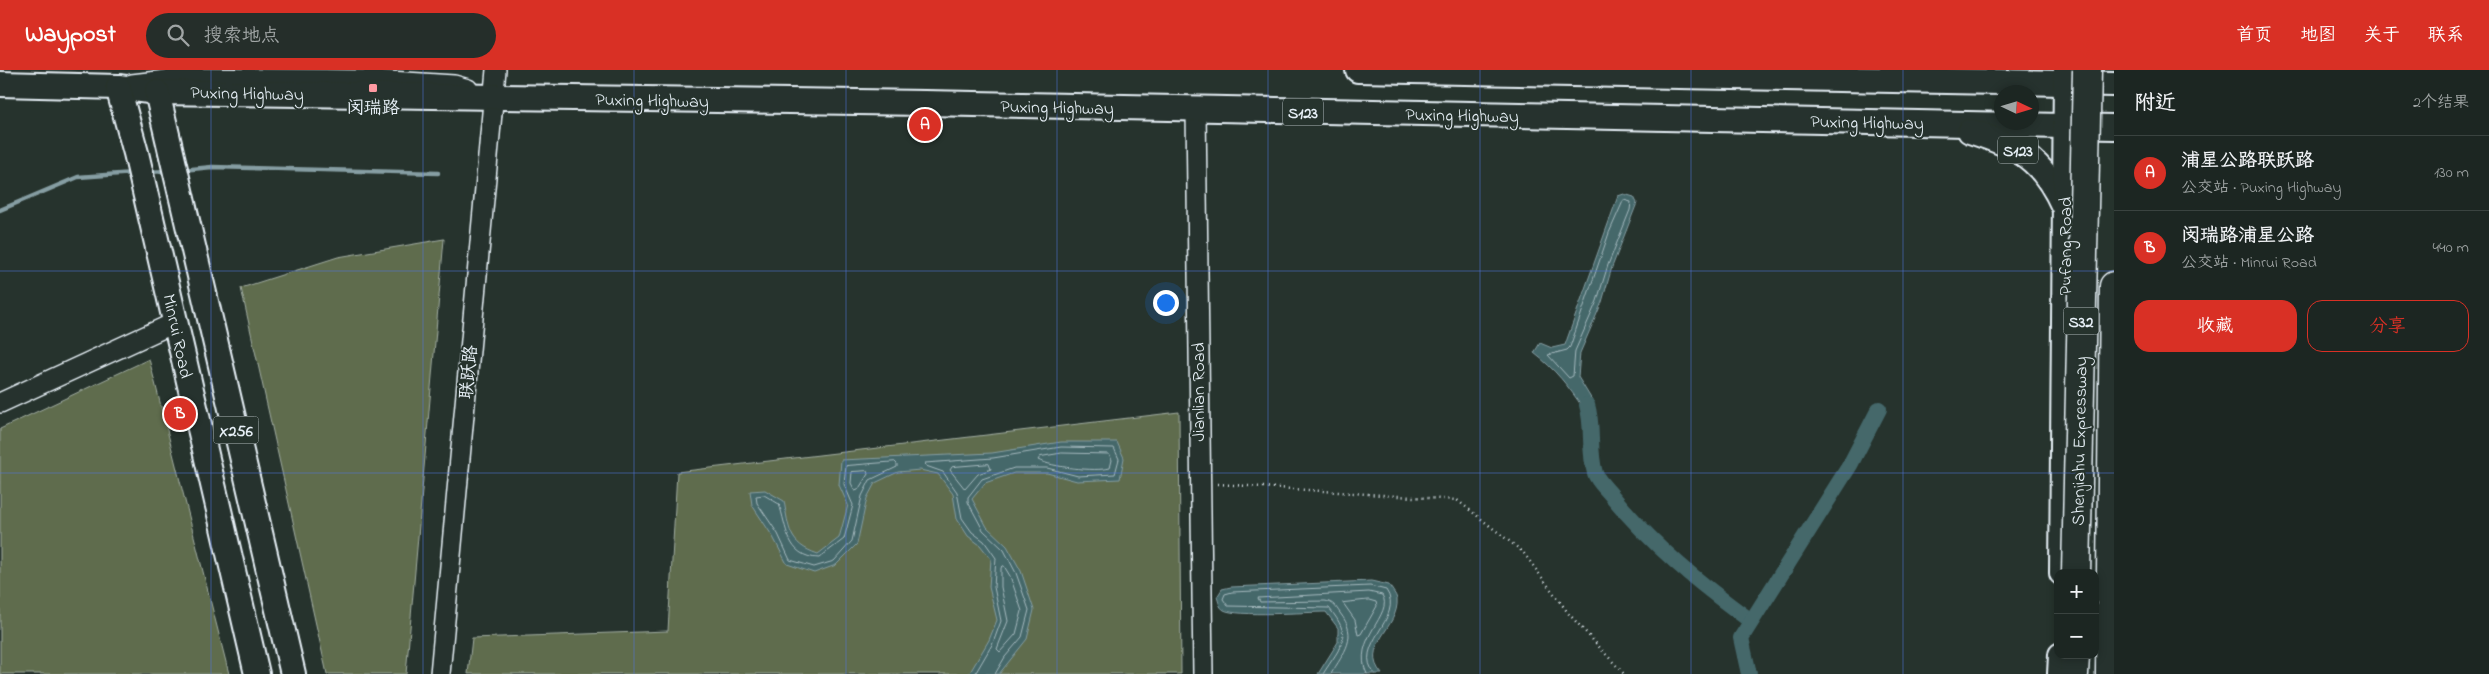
<!DOCTYPE html>
<html lang="zh">
<meta charset="utf-8">
<style>
:root{--surface:#1c2622;--page:#252e2a;--text:#f1f3f6;--muted:#a0a5a5;--line:#3a4340;--accent:#d93025}
body{margin:0;font-family:"Indie Flower","LXGW WenKai TC",sans-serif;background:var(--page);color:var(--text)}
.controls{position:absolute;right:15px;bottom:15px;display:grid;overflow:hidden;border-radius:10px;box-shadow:0 2px 8px #0003}
.controls button{width:45px;height:45px;display:grid;place-items:center;padding:0;border:0;border-bottom:1px solid var(--line);background:var(--surface);color:var(--text);font:25px sans-serif}
.compass{position:absolute;left:1994px;top:15px;width:45px;height:45px;border-radius:50%;background:var(--surface);box-shadow:0 2px 8px #0003;rotate:94deg}
.you{position:absolute;left:1165px;top:232px;width:18px;height:18px;margin:-12px;border:4px solid #fff;border-radius:50%;background:#1a73e8;box-shadow:0 0 0 8px #1a73e833}
.badge{display:grid;place-items:center;width:32px;height:32px;border-radius:50%;background:var(--accent);color:#fff;font-size:16px;font-weight:700}
.pin{position:absolute;translate:-50% -50%;border:2px solid #fff;box-shadow:0 1px 5px #0006}
.list{margin:0;padding:0;list-style:none}
h2{display:flex;justify-content:space-between;align-items:center;height:65px;margin:0;padding:0 20px;font-size:21px}
h2 small{font-size:16px;font-weight:400;color:var(--muted)}
.list li{display:grid;grid-template-columns:32px 1fr auto;gap:15px;align-items:center;box-sizing:border-box;height:75px;padding:0 20px;border-top:1px solid var(--line)}
.list b{display:block;font-size:19px;white-space:nowrap}
.list p{margin:0;font-size:16px;white-space:nowrap;color:var(--muted)}
.list em{font-size:16px;font-style:normal;color:var(--muted)}
.actions{display:flex;gap:10px;padding:15px 20px}
.actions a{flex:1;padding:11px 0;border:1px solid var(--accent);border-radius:15px;text-align:center;font-size:18px;color:var(--accent)}
.actions .main{background:var(--accent);color:#fff}
.icon{flex:none;width:28px;height:28px;fill:none;stroke:currentColor;stroke-width:2;stroke-linecap:round;stroke-linejoin:round}
.map{position:relative;flex:none;width:2114px;height:604px;overflow:hidden}
header{display:flex;align-items:center;gap:30px;box-sizing:border-box;height:70px;padding:0 25px;background:var(--accent);color:#fff}
header strong{font-size:24px}
nav{display:flex;gap:28px;margin-inline-start:auto;font-size:18px}
.search{width:350px;height:45px;background:var(--page);display:flex;align-items:center;gap:12px;box-sizing:border-box;padding:0 18px;border-radius:28px;color:var(--muted);font-size:19px}
main{display:flex}
aside{flex:1;background:var(--surface)}
.map>svg:first-child{display:block}
.green{fill:#5e6c4e;stroke:#a3aea3}
.water{fill:#44676a;stroke:#869ea3}
.lines{fill:none;stroke-linecap:round;stroke-linejoin:round}
.shore{stroke:#a6babf;stroke-width:1}
.stream{stroke:#869ea3;stroke-width:4.5}
.canal{stroke:#44676a;stroke-width:16}
.minor-casing{stroke:#e8f1f8;stroke-width:22}
.major-casing{stroke:#e8f1f8;stroke-width:28}
.highway-casing{stroke:#e8f1f8;stroke-width:31}
.path{stroke:#e8f1f8;stroke-width:2.5;stroke-dasharray:1 4;stroke-linecap:butt}
.minor{stroke:#26332d;stroke-width:19}
.major{stroke:#26332d;stroke-width:24}
.highway{stroke:#26332d;stroke-width:28}
.highway-bridge-casing{stroke:#e8f1f8;stroke-width:31;stroke-linecap:butt}
.highway-bridge{stroke:#26332d;stroke-width:28}
.grid{fill:none;stroke:#5077e0;stroke-width:1;stroke-opacity:0.55}
.poi-dot{fill:#ff9aa2;stroke:#26332d;stroke-width:2}
.labels{text-anchor:middle;stroke-width:4;stroke-linejoin:round;paint-order:stroke}
.shield{fill:#26332d;stroke:#aeb8bb;stroke-width:1}
.shield-label{font-size:16px;font-weight:bold;fill:#e8f1f8}
.street-label{font-size:18px;fill:#e8f1f8;stroke:#26332d}
.poi-label{font-size:18px;fill:#e8f1f8;stroke:#26332d}
</style>
<header>
<strong>Waypost</strong>
<div class="search"><svg class="icon" aria-label="search" viewBox="0 0 24 24"><circle cx="10" cy="10" r="6"/><path d="M15 15l6 6"/></svg>搜索地点</div>
<nav><a>首页</a><a>地图</a><a>关于</a><a>联系</a></nav>
</header>
<main>
<div class="map">
<svg width="2114" height="604" viewBox="0 0 2114 604">
<rect width="100%" height="100%" fill="#26332d"/>
<filter id="ink" filterUnits="userSpaceOnUse"><feTurbulence type="fractalNoise" baseFrequency=".02" numOctaves="2"/><feDisplacementMap in="SourceGraphic" scale="10" xChannelSelector="R" yChannelSelector="G"/><feConvolveMatrix kernelMatrix="1 2 1 2 8 2 1 2 1" color-interpolation-filters="sRGB"/></filter>
<g filter="url(#ink)">
<!-- green -->
<g class="green">
<polygon points="444,169 406,604 327,604 241,218 338,187"/>
<polygon points="149,289 229,604 0,604 0,359"/>
<polygon points="1179,342 1181,604 468,604 472,568 668,561 677,402"/>
</g>
<!-- water -->
<g class="water">
<path d="M 1624,124 L 1634,127 L 1637,133 L 1612,197 L 1602,232 L 1580,283 L 1578,307 L 1592,330 L 1583,338 C 1569,317 1555,299 1534,283 L 1540,273 L 1552,278 L 1565,275 L 1618,126 Z"/>
<path d="M 1061,372 L 1117,372 L 1124,388 L 1120,409 L 1077,411 L 1047,403 L 1014,403 L 985,413 L 972,429 L 987,457 L 1007,476 L 1021,501 L 1034,540 L 1027,569 L 999,604 L 969,604 L 989,570 L 997,550 L 989,517 L 991,489 L 980,475 L 968,466 L 957,449 L 953,424 L 938,404 L 920,400 L 898,402 L 875,413 L 867,428 L 857,474 L 836,495 L 814,503 L 787,494 L 773,467 L 752,435 L 750,421 L 765,420 L 784,431 C 789,458 788,474 818,484 L 839,468 L 848,435 L 839,415 L 841,390 L 992,383 Z"/>
<path d="M 1371,511 L 1389,515 C 1391,519 1396,524 1397,529 C 1400,557 1358,577 1382,604 L 1318,604 L 1338,572 L 1338,558 L 1326,542 C 1308,542 1236,547 1224,540 C 1219,537 1219,532 1217,527 L 1222,519 L 1231,517 Z"/>
</g>
<g class="lines">
<!-- shore -->
<g class="shore">
<polygon points="1624,130 1631,132 1630,140 1608,195 1597,231 1575,281 1573,306 1569,308 1548,285 1567,280 1570,277 1609,163"/>
<path d="M 1062,383 L 1109,384 L 1112,390 L 1110,398 C 1095,402 1051,397 1038,390 L 1040,387 Z"/>
<path d="M 895,392 L 897,394 L 897,397 L 870,410 L 862,426 L 852,471 L 834,491 L 814,497 L 790,490 L 778,464 L 757,433 L 756,426 L 764,425 L 779,434 C 787,457 786,487 819,488 L 844,469 L 853,435 L 844,414 L 846,396 Z"/>
<polygon points="989,394 991,399 978,404 965,419 950,400 952,397"/>
<polygon points="867,401 868,404 858,420 855,421 851,413 852,402"/>
<polygon points="1004,496 1010,506 1022,541 1016,564 1000,582 997,579 1008,551 1001,517 1001,498"/>
<polygon points="1369,530 1376,532 1377,536 1361,564 1358,565 1355,550 1343,533"/>
<polyline points="975,604 993,573 1001,551 994,517 996,488 984,471 972,462 962,448 957,422 943,402 926,396 925,393 993,388 1061,377 1114,378 1119,389 1115,404 1078,406 1047,398 1014,398 982,409 968,427 968,432 983,460 1004,480 1016,503 1029,540 1022,567 1005,587 995,604"/>
<path d="M 1323,604 C 1341,575 1354,568 1329,538 L 1228,536 L 1223,529 L 1225,524 L 1232,522 L 1370,516 L 1386,520 C 1406,548 1350,576 1375,604"/>
<path d="M 1331,604 C 1344,582 1359,567 1340,543 C 1336,537 1333,532 1325,531 L 1260,532 L 1258,528 L 1369,522 L 1382,525 C 1395,544 1350,570 1367,604"/>
</g>
<!-- stream -->
<g class="stream">
<polyline points="182,100 212,97 438,103"/>
<polyline points="147,102 169,101"/>
<polyline points="0,140 78,107 134,103"/>
</g>
<!-- canal -->
<g class="canal">
<path d="M 1587,335 C 1594,357 1588,380 1595,403 C 1597,411 1608,420 1613,427 C 1653,476 1700,514 1751,551"/>
<polyline points="1749,604 1741,568 1850,395 1879,339"/>
</g>
<defs>
<g id="minor">
<polyline points="132,14 183,8 373,10 454,15 468,19"/>
<polyline points="1196,40 1203,604"/>
<polyline points="0,333 176,252"/>
<polyline points="440,604 496,0"/>
</g>
<g id="major">
<polyline points="1358,0 2114,14"/>
<polyline points="0,14 118,17 157,22 925,33 2114,57"/>
<polyline points="118,17 136,83 257,604"/>
<polyline points="157,22 293,604"/>
<path d="M 1970,61 C 2019,77 2042,88 2064,137"/>
<polyline points="2062,503 2066,0"/>
<polyline points="2060,604 2061,585"/>
</g>
<g id="highway">
<polyline points="2074,604 2075,585"/>
<polyline points="2110,604 2114,216"/>
</g>
</defs>
<!-- minor casing -->
<use href="#minor" class="minor-casing"/>
<!-- major casing -->
<use href="#major" class="major-casing"/>
<!-- highway casing -->
<use href="#highway" class="highway-casing"/>
<!-- path -->
<polyline class="path" points="1218,414 1457,430 1523,482 1569,544 1624,604"/>
<!-- minor -->
<use href="#minor" class="minor"/>
<!-- major -->
<use href="#major" class="major"/>
<!-- highway -->
<use href="#highway" class="highway"/>
<defs>
<polyline id="highway-bridge" points="2076,503 2087,0"/>
</defs>
<!-- highway-bridge casing -->
<use href="#highway-bridge" class="highway-bridge-casing"/>
<!-- highway-bridge -->
<use href="#highway-bridge" class="highway-bridge"/>
</g>
</g>
<!-- grid -->
<path class="grid" d="M 211,0 L 211,604M 423,0 L 423,604M 634,0 L 634,604M 846,0 L 846,604M 1057,0 L 1057,604M 1268,0 L 1268,604M 1480,0 L 1480,604M 1691,0 L 1691,604M 1903,0 L 1903,604M 0,201 L 2114,201M 0,403 L 2114,403"/>
<!-- markers -->
<rect class="poi-dot" x="368" y="13" width="10" height="10" rx="2.5"/>
<g class="labels">
<!-- shield labels -->
<g class="shield">
<rect x="1283" y="28.5" width="40" height="27" rx="4"/>
<rect x="1998" y="66.5" width="40" height="27" rx="4"/>
<rect x="2063.5" y="237.5" width="35" height="27" rx="4"/>
<rect x="213.5" y="346.5" width="45" height="27" rx="4"/>
</g>
<g class="shield-label">
<text x="1303" y="48">S123</text>
<text x="2018" y="86">S123</text>
<text x="2081" y="257">S32</text>
<text x="236" y="366">X256</text>
</g>
<!-- street labels -->
<g class="street-label">
<text transform="translate(247 23) rotate(1)" y="6">Puxing Highway</text>
<text transform="translate(652 30) rotate(1)" y="6">Puxing Highway</text>
<text transform="translate(1057 37) rotate(1)" y="6">Puxing Highway</text>
<text transform="translate(1462 45) rotate(1)" y="6">Puxing Highway</text>
<text transform="translate(1867 52) rotate(1)" y="6">Puxing Highway</text>
<text transform="translate(2065 176) rotate(-90)" y="6">Pufang Road</text>
<text transform="translate(178 266) rotate(78)" y="6">Minrui Road</text>
<text transform="translate(468 302) rotate(-85)" y="6">联跃路</text>
<text transform="translate(1198 322) rotate(-90)" y="6">Jianlian Road</text>
<text transform="translate(2079 371) rotate(-89)" y="6">Shenjiahu Expressway</text>
</g>
<!-- poi labels -->
<g class="poi-label">
<text x="373" y="43">闵瑞路</text>
</g>
</g>
</svg>
<div class="controls">
<button>+</button>
<button>−</button>
</div>
<svg class="compass" viewBox="-18 -18 36 36"><path d="M0-13l5 13h-10z" fill="#e53935"/><path d="M0 13l5-13h-10z" fill="#a0a5a5"/></svg>
<div class="you"></div>
<div class="pin badge" style="left:925px;top:55px">A</div>
<div class="pin badge" style="left:180px;top:344px">B</div>
</div>
<aside>
<h2>附近<small>2个结果</small></h2>
<ul class="list">
<li><span class="badge">A</span><div><b>浦星公路联跃路</b><p>公交站 · Puxing Highway</p></div><em>130 m</em></li>
<li><span class="badge">B</span><div><b>闵瑞路浦星公路</b><p>公交站 · Minrui Road</p></div><em>440 m</em></li>
</ul>
<div class="actions"><a class="main">收藏</a><a>分享</a></div>
</aside>
</main>
